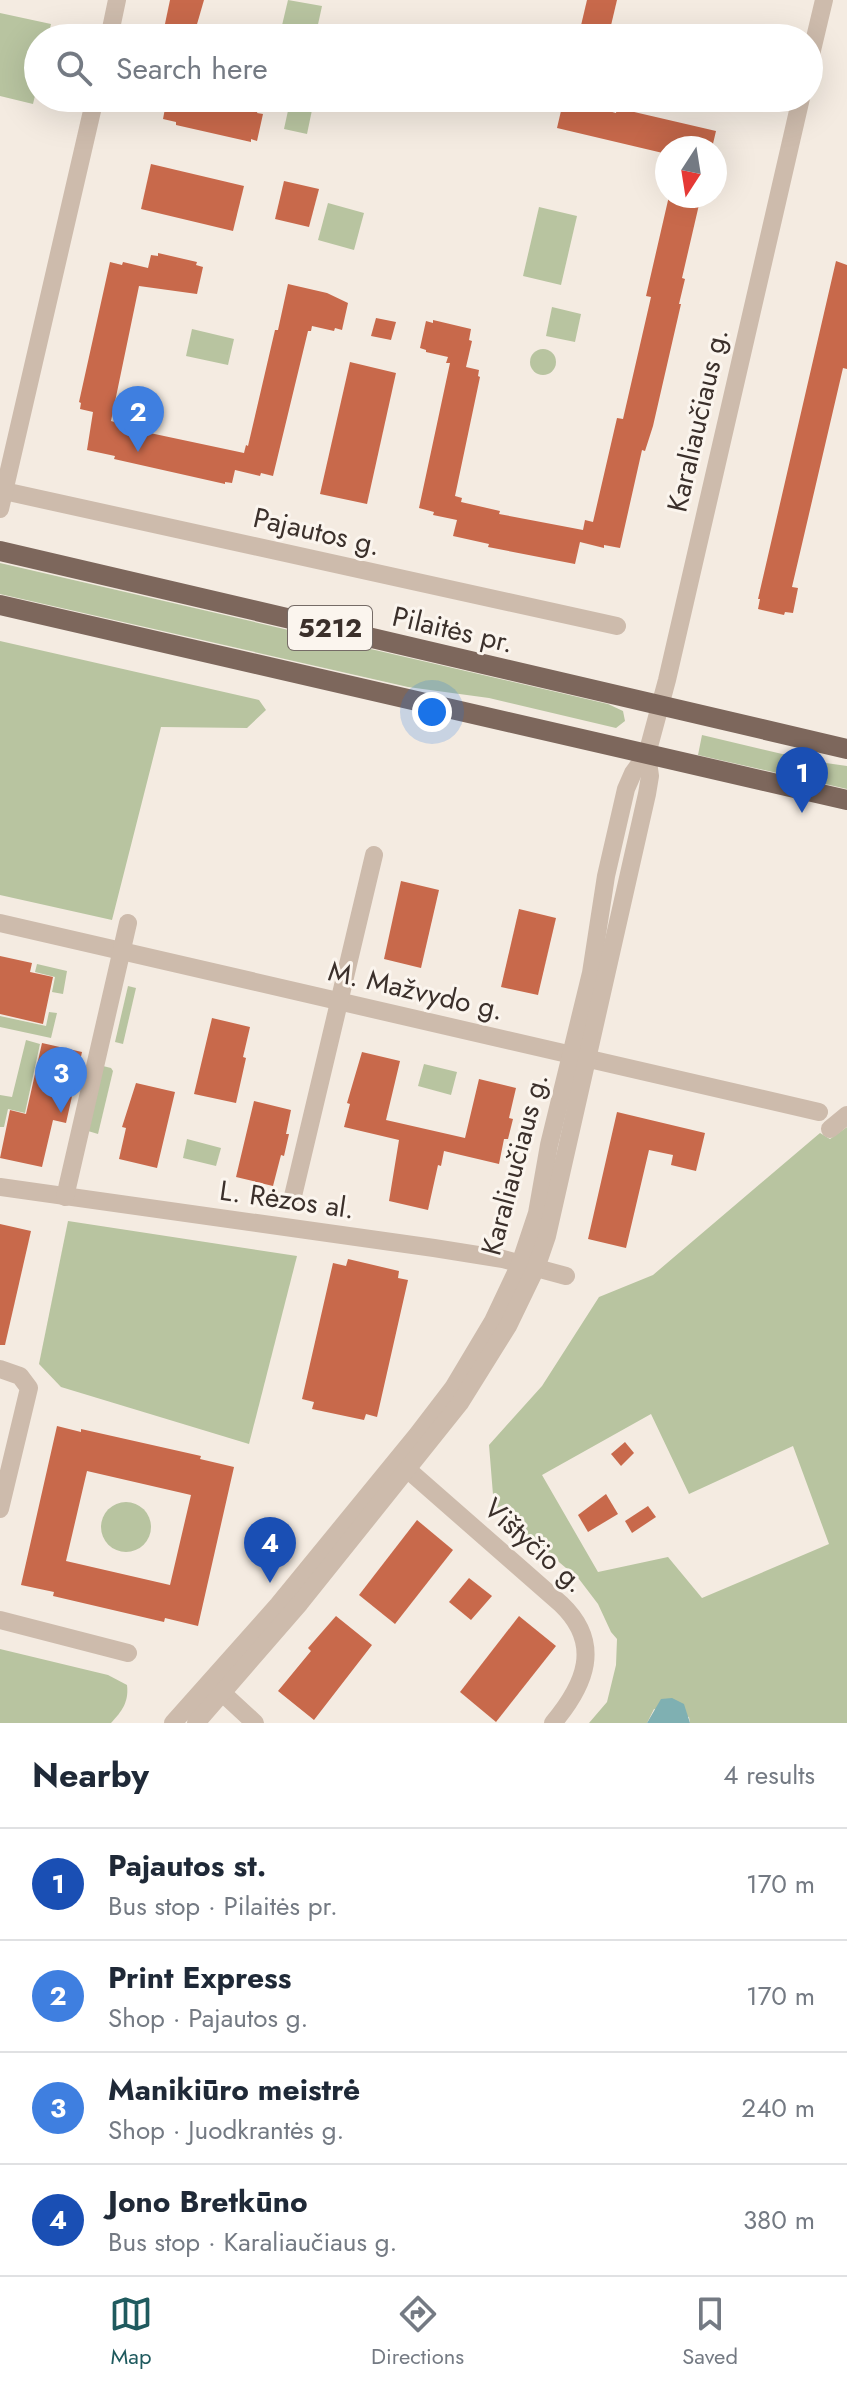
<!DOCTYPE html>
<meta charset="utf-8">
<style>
:root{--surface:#fff;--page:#f2f2f3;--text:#1f2937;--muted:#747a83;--line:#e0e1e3;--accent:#1f5a5e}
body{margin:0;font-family:Jost,sans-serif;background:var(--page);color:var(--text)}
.compass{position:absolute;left:655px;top:136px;width:72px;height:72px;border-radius:50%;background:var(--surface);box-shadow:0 8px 32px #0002;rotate:192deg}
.you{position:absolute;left:432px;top:712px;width:28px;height:28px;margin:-20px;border:6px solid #fff;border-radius:50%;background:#1a73e8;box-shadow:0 0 0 12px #1a73e833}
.badge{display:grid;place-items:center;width:52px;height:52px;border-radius:50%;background:var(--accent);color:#fff;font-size:26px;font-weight:700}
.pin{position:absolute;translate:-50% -66px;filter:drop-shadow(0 2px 4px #0008)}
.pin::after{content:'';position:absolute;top:42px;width:28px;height:24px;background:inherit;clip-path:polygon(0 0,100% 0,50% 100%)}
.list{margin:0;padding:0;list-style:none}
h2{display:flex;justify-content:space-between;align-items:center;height:104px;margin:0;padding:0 32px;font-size:34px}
h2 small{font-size:26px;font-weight:400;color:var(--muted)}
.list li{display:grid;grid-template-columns:52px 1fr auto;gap:24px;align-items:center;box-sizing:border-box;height:112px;padding:0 32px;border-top:2px solid var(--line)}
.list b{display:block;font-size:30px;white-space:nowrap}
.list p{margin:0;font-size:26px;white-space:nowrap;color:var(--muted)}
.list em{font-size:26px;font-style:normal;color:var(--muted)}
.icon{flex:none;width:44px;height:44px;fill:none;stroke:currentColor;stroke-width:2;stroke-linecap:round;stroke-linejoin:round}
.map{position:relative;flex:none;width:847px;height:1723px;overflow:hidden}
.search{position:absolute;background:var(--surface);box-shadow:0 8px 32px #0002;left:24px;right:24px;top:24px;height:88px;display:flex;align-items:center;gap:20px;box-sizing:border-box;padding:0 28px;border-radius:44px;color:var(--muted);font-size:30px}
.sheet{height:552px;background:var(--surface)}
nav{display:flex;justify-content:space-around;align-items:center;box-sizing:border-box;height:112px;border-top:2px solid var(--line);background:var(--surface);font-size:22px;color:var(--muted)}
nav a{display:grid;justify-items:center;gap:4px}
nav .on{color:var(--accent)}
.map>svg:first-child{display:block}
.green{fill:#b8c4a0;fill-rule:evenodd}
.water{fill:#7fb0b2}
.building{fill:#c8694b;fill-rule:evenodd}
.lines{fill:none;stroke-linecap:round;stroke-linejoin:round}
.street{stroke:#cdbbac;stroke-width:18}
.primary{stroke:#7d675c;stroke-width:20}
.labels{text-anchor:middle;stroke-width:6;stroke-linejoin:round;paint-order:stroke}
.shield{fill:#fbf5ee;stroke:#756b66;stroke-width:2}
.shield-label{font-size:26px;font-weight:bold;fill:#3b302b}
.street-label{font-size:28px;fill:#3b302b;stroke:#fbf5ee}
</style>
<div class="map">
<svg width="847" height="1723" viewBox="0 0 847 1723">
<rect width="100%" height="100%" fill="#f4ebe1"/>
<!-- green -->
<g class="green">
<polygon points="288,0 322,6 315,38 279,38"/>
<polygon points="0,13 51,24 48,38 38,38 38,83 33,104 0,96"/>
<polygon points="289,106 312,110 307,134 284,129"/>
<polygon points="328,203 364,213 354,250 318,240"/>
<polygon points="539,207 577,216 561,285 523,276"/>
<polygon points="552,307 581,314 575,342 546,336"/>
<polygon points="192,329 234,339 228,365 186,356"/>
<circle cx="543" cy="362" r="13"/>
<polygon points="0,563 608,704 623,711 625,721 616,728 489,698 408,687 0,594"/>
<polygon points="0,641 259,700 266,710 247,728 161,727 112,920 0,895"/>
<polygon points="702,735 812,761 847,766 847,789 698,755"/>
<polygon points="37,964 67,971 63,994 52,992 55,977 35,972"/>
<polygon points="128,986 136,988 123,1044 115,1042"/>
<polygon points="49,1012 57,1013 51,1038 0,1027 0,1016 46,1026"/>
<polygon points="26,1040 40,1044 25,1113 8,1109 4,1127 0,1127 0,1095 12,1097"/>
<polygon points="424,1064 457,1072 451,1095 418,1086"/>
<polygon points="103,1066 111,1068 113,1071 98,1134 88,1131"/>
<path d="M 847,1127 L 847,1723 L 690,1723 L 689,1717 L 654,1709 L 647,1723 L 589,1723 L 607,1702 L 616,1665 L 617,1639 L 611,1632 L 598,1604 L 579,1579 L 494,1507 L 489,1445 L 542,1386 L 599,1297 L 653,1275 L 820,1133 L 830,1139 ZM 651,1414 L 689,1494 L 793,1446 L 829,1544 L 702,1598 L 668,1557 L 598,1572 L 542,1475 Z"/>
<polygon points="187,1139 221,1148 216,1166 183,1158"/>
<polygon points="68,1221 297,1256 249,1444 61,1387 39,1364"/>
<circle cx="126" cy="1527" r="25"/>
<path d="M 0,1649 L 108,1675 L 127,1685 C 129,1702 122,1711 111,1723 L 0,1723 Z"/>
</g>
<!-- water -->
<polygon class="water" points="672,1698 684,1704 690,1723 647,1723 661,1699"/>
<!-- building -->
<g class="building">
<polygon points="170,0 204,0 193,38 162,38"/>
<polygon points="587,0 617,0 608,38 578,38"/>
<polygon points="167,98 205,98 258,110 257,113 263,114 257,141 251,139 251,142 176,125 176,122 163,119"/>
<polygon points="564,98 591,98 590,103 595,104 594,107 616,113 617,108 716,131 712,148 667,148 667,154 557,128"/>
<polygon points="151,164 244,186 233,231 141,209"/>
<polygon points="284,181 319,189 309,227 275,219"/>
<polygon points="669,196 701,196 682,278 685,279 679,304 681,304 653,426 645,451 642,450 620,548 604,545 604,548 580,542 575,564 488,547 489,544 453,536 457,520 433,515 434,512 419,508 450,363 446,363 448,357 426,352 426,350 420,348 426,321 433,323 433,320 471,329 469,340 472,341 466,367 479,370 478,376 480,377 455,496 462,498 461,502 500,511 499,514 583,530 585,520 593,522 617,418 623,419 651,297 646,296"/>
<polygon points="158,253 197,262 196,265 203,267 197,294 139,286 111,421 118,423 117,426 244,453 246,445 248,446 275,330 278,330 288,284 327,293 348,303 342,330 335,328 334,331 312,326 311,331 308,331 273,476 261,473 260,476 235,470 232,483 225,482 225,484 114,459 115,456 87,450 93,412 80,409 81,403 79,402 110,262 122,265 123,262 148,268 151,255 158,256"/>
<polygon points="836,261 847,265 847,369 843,368 792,587 798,588 793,613 785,612 784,615 758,609 760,599 758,599"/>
<polygon points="376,318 396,322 391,340 371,336"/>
<polygon points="350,362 396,373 367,504 320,494"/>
<polygon points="401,881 439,890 421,968 384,959"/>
<polygon points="519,909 556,918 538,995 501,987"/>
<polygon points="0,956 32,963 30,972 53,977 43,1024 0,1014"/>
<polygon points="212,1018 250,1027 243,1057 246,1058 236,1103 194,1094"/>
<polygon points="42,1043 82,1052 66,1123 53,1120 42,1167 0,1158 10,1110 26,1114"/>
<polygon points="362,1052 400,1061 386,1120 465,1138 479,1079 516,1088 509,1118 513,1119 508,1139 504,1139 499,1164 444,1151 441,1166 438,1165 428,1210 389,1201 399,1140 344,1127 350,1104 347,1103"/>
<polygon points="136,1083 175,1092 157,1168 119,1159 126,1128 122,1127"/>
<polygon points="254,1101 291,1110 286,1134 289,1134 284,1156 281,1155 273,1186 236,1177"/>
<polygon points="617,1112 705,1133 696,1171 671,1165 673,1155 649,1150 626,1248 588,1239"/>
<polygon points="0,1224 31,1231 5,1345 0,1345"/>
<polygon points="348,1259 399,1271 398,1278 408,1280 377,1417 366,1414 364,1420 312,1409 314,1402 302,1399 333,1263 346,1266"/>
<path d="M 57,1426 L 81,1432 L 81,1429 L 201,1456 L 200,1459 L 234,1467 L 198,1626 L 165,1618 L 164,1622 L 53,1596 L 54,1592 L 21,1585 ZM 87,1471 L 191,1495 L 170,1585 L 66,1561 Z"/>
<polygon points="625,1442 634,1453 621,1466 611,1454"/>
<polygon points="606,1494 618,1514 588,1532 578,1515"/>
<polygon points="648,1506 656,1517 632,1533 625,1521"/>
<polygon points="417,1520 453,1550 395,1624 359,1595"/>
<polygon points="469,1578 492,1596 471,1620 449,1602"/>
<polygon points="336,1616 372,1645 314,1720 278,1691 311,1651 308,1648"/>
<polygon points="519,1616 556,1646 496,1722 460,1692"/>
</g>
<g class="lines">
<!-- street -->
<g class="street">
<polyline points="109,38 117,0"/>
<polyline points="809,63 824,0"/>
<polyline points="4,491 617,626"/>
<polyline points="0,509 95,98"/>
<polyline points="0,923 819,1112"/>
<polyline points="830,1129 847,1115"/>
<polyline points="0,1187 434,1248 503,1259 566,1276"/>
<polyline points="293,1196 374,855"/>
<polyline points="65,1197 128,923"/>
<polyline points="0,1369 20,1376 29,1388 0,1509"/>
<path d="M 407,1469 L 561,1604 C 603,1644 585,1685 553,1723"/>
<polyline points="0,1620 128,1653"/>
<polyline points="216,1687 255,1723"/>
<polyline points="173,1723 278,1605 417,1435 453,1388 493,1321 520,1264 537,1213 549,1145 591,973 606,876 626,789 633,773 647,754"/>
<polyline points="196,1723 300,1603 460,1403 508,1326 536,1268 547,1236 647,794 650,776 647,754 667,680 801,98"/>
</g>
<!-- primary -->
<g class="primary">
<polyline points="0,551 847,749"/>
<polyline points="0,605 847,800"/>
</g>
</g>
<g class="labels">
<!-- shield labels -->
<rect class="shield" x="288" y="606" width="84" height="44" rx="6"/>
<g class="shield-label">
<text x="330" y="637">5212</text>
</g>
<!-- street labels -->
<g class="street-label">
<text transform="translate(697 420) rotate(-77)" y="10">Karaliaučiaus g.</text>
<text transform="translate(317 531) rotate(13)" y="10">Pajautos g.</text>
<text transform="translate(453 629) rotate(13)" y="10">Pilaitės pr.</text>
<text transform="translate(416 990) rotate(13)" y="10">M. Mažvydo g.</text>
<text transform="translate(514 1164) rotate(-75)" y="10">Karaliaučiaus g.</text>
<text transform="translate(287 1199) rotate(8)" y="10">L. Rėzos al.</text>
<text transform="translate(535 1545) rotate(42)" y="10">Vištyčio g.</text>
</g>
</g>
</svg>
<svg class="compass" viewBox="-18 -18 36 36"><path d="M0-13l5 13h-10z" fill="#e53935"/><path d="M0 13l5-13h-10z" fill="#747a83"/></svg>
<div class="you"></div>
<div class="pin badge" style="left:802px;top:813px;background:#1a4fb4">1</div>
<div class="pin badge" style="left:138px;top:452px;background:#3f7fe0">2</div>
<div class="pin badge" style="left:61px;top:1113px;background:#3f7fe0">3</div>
<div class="pin badge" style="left:270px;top:1583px;background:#1a4fb4">4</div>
<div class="search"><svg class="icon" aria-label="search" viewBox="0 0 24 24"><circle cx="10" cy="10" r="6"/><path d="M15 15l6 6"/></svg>Search here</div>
</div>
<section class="sheet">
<h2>Nearby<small>4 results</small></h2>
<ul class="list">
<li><span class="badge" style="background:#1a4fb4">1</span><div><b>Pajautos st.</b><p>Bus stop · Pilaitės pr.</p></div><em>170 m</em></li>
<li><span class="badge" style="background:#3f7fe0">2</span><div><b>Print Express</b><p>Shop · Pajautos g.</p></div><em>170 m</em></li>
<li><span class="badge" style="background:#3f7fe0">3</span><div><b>Manikiūro meistrė</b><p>Shop · Juodkrantės g.</p></div><em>240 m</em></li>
<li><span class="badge" style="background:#1a4fb4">4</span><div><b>Jono Bretkūno</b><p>Bus stop · Karaliaučiaus g.</p></div><em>380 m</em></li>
</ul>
</section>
<nav>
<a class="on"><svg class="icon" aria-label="map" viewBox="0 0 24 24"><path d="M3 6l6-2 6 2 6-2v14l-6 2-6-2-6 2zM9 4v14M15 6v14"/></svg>Map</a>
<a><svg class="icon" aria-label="directions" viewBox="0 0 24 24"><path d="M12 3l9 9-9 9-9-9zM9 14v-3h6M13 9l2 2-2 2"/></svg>Directions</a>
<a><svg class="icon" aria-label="saved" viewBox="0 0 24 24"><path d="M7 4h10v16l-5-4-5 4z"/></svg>Saved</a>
</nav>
